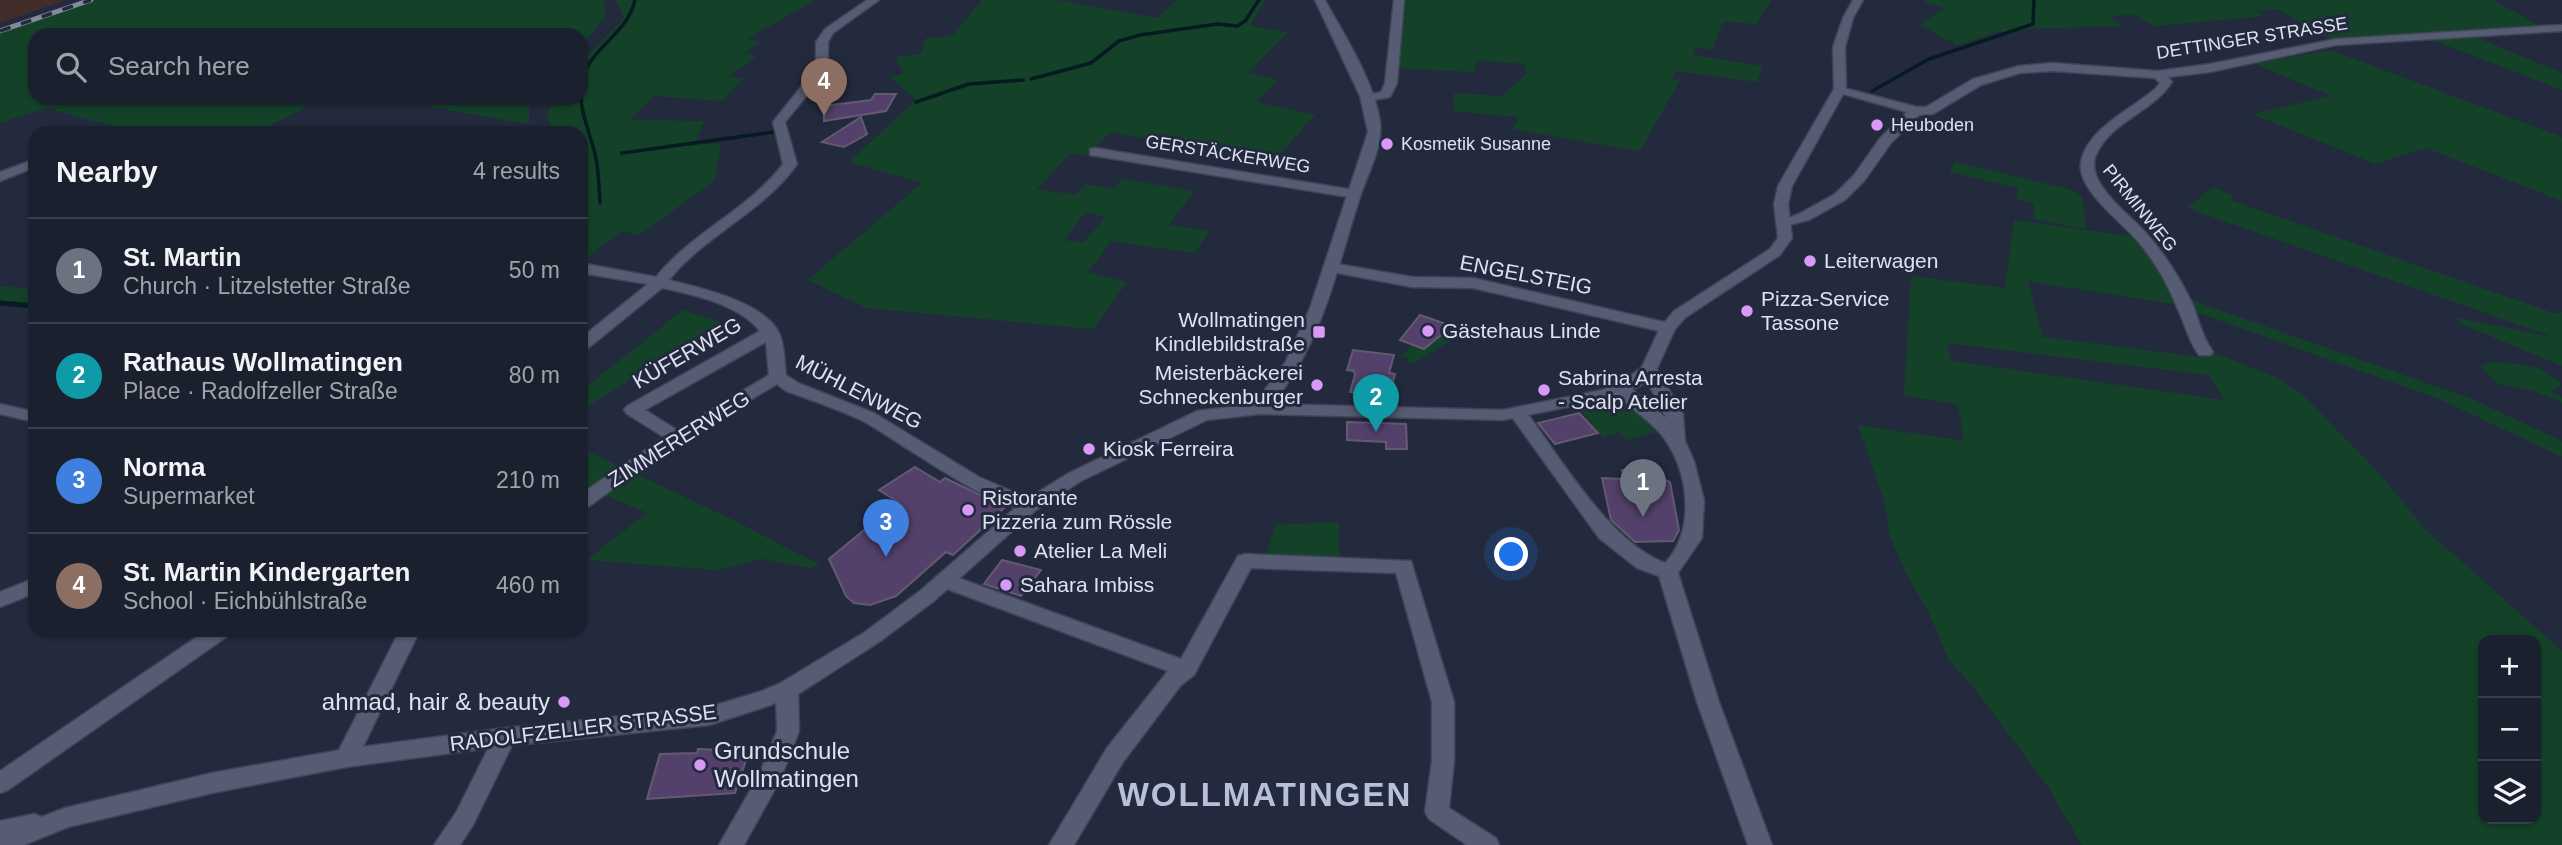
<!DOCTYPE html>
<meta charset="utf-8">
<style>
:root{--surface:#1b202e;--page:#282d3a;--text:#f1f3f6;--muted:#a0a3aa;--line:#393e4a;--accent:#ea580c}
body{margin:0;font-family:Arial,sans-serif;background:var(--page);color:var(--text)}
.controls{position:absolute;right:21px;bottom:21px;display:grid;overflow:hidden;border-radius:14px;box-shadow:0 2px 5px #0004}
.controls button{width:63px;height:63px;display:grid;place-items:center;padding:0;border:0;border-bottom:2px solid var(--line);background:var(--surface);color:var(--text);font:35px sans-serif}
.you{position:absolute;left:1512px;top:555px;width:24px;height:24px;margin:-18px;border:5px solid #fff;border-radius:50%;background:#1a73e8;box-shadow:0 0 0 10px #1a73e833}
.badge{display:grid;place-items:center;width:46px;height:46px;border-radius:50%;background:var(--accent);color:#fff;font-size:23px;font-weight:700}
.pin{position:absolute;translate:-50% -58px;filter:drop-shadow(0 2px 4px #0008)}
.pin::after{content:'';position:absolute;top:37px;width:24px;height:21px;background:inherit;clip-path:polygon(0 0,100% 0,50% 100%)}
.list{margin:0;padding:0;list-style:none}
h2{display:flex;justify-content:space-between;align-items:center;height:91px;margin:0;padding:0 28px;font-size:30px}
h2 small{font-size:23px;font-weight:400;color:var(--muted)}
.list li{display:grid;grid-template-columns:46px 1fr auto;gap:21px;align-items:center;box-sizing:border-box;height:105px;padding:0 28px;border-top:2px solid var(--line)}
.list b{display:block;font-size:26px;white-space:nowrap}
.list p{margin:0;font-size:23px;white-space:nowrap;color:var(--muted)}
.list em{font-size:23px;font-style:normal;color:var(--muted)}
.icon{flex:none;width:38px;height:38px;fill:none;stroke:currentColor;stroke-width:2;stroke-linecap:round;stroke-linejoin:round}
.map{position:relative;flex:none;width:2562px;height:845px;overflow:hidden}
.search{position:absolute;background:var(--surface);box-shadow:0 2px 5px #0004;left:28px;top:28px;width:560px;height:77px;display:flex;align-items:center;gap:18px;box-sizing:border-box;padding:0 24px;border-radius:21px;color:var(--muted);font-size:26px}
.panel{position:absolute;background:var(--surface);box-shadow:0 2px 5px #0004;left:28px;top:126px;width:560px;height:511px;border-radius:21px}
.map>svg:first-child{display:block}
.commercial{fill:#412d2a}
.green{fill:#134228;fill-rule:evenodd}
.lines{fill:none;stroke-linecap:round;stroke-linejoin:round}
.stream-far1{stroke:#061b20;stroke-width:3.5}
.stream{stroke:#061b20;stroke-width:5}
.building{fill:#53416b;stroke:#635a71;stroke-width:2}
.street-casing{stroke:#404455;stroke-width:3}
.secondary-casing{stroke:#404455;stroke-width:3}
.street{fill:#565c73;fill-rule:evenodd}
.secondary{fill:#565c73;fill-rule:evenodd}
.rail-casing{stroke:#858a9b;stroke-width:5}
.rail{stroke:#242a3e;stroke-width:3.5;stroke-dasharray:11;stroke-linecap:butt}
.poi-dot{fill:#d99af7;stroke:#242a3e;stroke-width:2.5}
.labels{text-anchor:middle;stroke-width:6;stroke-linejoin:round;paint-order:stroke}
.far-street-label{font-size:18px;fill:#dee2f0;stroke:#242a3e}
.far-poi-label{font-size:18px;fill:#dee2f0;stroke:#242a3e;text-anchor:start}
.poi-label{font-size:21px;fill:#dee2f0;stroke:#242a3e;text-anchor:start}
.street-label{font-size:21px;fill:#dee2f0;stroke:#242a3e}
.near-poi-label{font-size:24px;fill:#dee2f0;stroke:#242a3e;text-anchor:end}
.near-district-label{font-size:33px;font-weight:bold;letter-spacing:2px;fill:#b7bfd9;stroke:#242a3e}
</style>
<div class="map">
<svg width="2562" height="845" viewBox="0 0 2562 845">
<rect width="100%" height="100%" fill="#242a3e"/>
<!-- commercial -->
<polygon class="commercial" points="0,0 66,0 0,23"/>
<!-- green -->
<g class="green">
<polygon points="97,0 603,0 606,16 581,46 581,35 35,35 35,98 325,98 258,131 248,128 236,133 139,133 47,108 0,123 0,33"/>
<polygon points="616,0 815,0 747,39 761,42 743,53 757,56 729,76 743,79 723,101 654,96 630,120 704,121 694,145 721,143 714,181 639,235 622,231 581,262 581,133 550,133 548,111 554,98 581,98 581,63 624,18"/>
<path d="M 982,0 L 1057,0 L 1158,18 L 1177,0 L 1265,0 L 1250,26 L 1288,32 L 1248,73 L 1278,80 L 1256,102 L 1315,115 L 1275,160 L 1111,132 L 1086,156 L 1071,153 L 1037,189 L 1076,195 L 1086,184 L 1113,189 L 1123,179 L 1194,191 L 1169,225 L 1209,231 L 1195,253 L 1111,241 L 1088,272 L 1127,282 L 1093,329 L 866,308 L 808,280 L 922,183 L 849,162 L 916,100 L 890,77 L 903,74 L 896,57 L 921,54 L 926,38 L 952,36 ZM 1085,212 L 1105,217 L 1084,243 L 1064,240 Z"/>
<polygon points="1402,0 1771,0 1756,24 1723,21 1713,50 1695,47 1693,55 1763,66 1757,82 1676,71 1671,79 1680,80 1640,151 1511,129 1519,120 1517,117 1454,111 1454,93 1502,96 1527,73 1524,64 1477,60 1474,72 1394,68"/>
<polygon points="1929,0 2493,0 2540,26 2332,40 2277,9 2256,11 2264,16 2155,26 2133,14 2110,17 2124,26 2026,29 2005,35 2000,31 1957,45 1920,25 1944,8 1922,1"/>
<polygon points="2458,36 2478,38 2562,73 2562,90 2430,39"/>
<polygon points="2330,50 2562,137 2562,201 2426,148 2376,164 2252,114 2332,96 2255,64"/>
<polygon points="381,98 532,98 529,102 529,124"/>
<polygon points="1955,162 2069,189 2082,197 2086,229 2034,219 2034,203 2016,199 2018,188 1949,172"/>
<polygon points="2213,187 2234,196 2230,200 2556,314 2562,312 2562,366 2461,324 2454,317 2556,338 2187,208"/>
<path d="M 2014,220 L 2143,238 L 2185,306 L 2028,281 L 2043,337 L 2200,357 L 2210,351 L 2275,377 L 2305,397 L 2377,471 L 2426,530 L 2562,651 L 2562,845 L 2082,845 L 2048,787 L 1975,689 L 1949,660 L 1930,615 L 1908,577 L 1890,537 L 1885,503 L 1858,425 L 1964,441 L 1958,405 L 1904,395 L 1911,276 L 2005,288 ZM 1947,343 L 2209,375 L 2224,400 L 1951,361 ZM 2483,640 L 2536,640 L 2536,819 L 2483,819 Z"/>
<polygon points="0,286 35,289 35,308 0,304"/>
<polygon points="2191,300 2472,399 2562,441 2562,457 2439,399 2196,312"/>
<polygon points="683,310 720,322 581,411 581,391"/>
<polygon points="1452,326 1468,330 1414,363 1408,363 1408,358 1401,357 1412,345 1434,343"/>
<path d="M 2490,362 C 2519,364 2541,363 2562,385 L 2551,392 L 2562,397 L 2562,403 L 2535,391 L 2497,384 L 2480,366 Z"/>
<polygon points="1616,401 1629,403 1656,432 1628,440 1620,432 1603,437 1580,410"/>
<polygon points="581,448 727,517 820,565 811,568 762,559 718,570 587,560 647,513 581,485"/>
<polygon points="1339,522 1339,557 1266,557 1275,525"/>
</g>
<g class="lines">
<!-- stream-far1 -->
<g class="stream-far1">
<polyline points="1031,79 1091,63 1119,41 1140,35 1217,24 1237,26 1245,21 1259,0"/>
<polyline points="1872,91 1929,59 2033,24 2034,0"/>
<polyline points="916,102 969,84 1023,80"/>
<polyline points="622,153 774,132"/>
<path d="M 600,203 C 599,187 599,170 595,154 C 590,132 576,103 582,80 C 590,48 629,32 635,0"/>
</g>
<!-- stream -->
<polyline class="stream" points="0,303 35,306"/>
</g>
<!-- building -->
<g class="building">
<polygon points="875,94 896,94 886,111 824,121 824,106 871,100"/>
<polygon points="861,117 867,134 857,140 844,147 822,142"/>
<polygon points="1420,315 1452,326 1424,349 1400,340"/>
<polygon points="1353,350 1394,355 1389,373 1395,374 1389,397 1350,392 1355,375 1354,371 1347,370"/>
<polygon points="1579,413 1598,433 1555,444 1538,423"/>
<polygon points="1347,422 1406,424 1407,449 1386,449 1386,442 1347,440"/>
<polygon points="915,467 940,482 945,478 1005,507 953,555 946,552 896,596 870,605 854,603 846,596 829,559 869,526 879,525 898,502 879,490"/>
<polygon points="1622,470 1646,471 1648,479 1661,478 1670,482 1679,530 1673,541 1635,542 1611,520 1602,478 1624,479"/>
<polygon points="1002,560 1041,570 1021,596 984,584"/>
<polygon points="698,749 749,751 735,793 647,799 660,754 697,753"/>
</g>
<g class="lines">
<defs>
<g id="street">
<path d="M 867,0 L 879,0 L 833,33 L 828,42 L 828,62 L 809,93 L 785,122 L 797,164 L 795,167 C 760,214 705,235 669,280 C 701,288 764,302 779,333 C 785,346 784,361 786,375 L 798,383 L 874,413 L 979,477 L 1036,502 L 1038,506 L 1036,510 C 1004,519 894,437 861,420 C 837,409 811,400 786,391 L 777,384 L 661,454 L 588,507 L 581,509 L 581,494 L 664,437 L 627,414 L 624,410 L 627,406 L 760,331 C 738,304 695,295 662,288 L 587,349 L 581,351 L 581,338 L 648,284 L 581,273 L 581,263 L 656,277 C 692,232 748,210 783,164 L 773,122 L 800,88 L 816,62 L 816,42 L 825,29 ZM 766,342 L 769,375 L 677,430 L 645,410 Z"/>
<polygon points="1394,0 1404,0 1397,83 1390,97 1364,102 1364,96 1381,92 1385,83"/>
<path d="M 2562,25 L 2562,31 L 2336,45 L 2210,72 L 2168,77 L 2172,82 C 2153,112 2111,121 2096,155 C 2084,182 2129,214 2145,232 C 2164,253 2180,278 2192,303 C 2199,320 2202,337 2213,352 L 2211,355 L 2199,355 C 2188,340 2185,324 2177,307 C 2167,282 2153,258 2135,238 C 2119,220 2076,188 2081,162 C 2087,128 2134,108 2156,88 L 2160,83 L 2155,78 L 2053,71 L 2020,73 L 1981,85 L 1933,114 L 1919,115 L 1891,143 L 1864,181 L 1845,200 L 1809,220 L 1784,226 L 1777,222 L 1799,214 L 1835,194 L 1854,175 L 1881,137 L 1907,112 L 1836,92 L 1836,86 L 1917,107 L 1926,107 L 1973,79 L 2019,66 L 2053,63 L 2158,71 L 2210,64 L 2336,39 Z"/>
<polygon points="1095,148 1354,190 1361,194 1354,198 1090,155 1090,149"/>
<polygon points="27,162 35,164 35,172 28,170 0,181 0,172"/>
<polygon points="1332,263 1412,277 1473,278 1668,323 1676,328 1668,333 1473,288 1412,287 1327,271 1324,268"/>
<path d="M 1649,364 L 1657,369 L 1683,414 L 1685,441 L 1694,461 L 1704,500 L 1702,538 L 1678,573 L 1719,702 L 1772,845 L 1748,845 L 1697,702 L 1659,576 L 1637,568 L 1599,538 L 1509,413 L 1518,408 L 1524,409 C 1560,457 1609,542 1665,563 C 1697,530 1689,467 1660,433 C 1646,417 1626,406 1613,389 L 1615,385 L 1627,385 L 1666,418 L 1641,369 Z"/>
<polygon points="0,404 35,412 35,422 0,414"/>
<polygon points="1245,554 1411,561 1454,702 1454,761 1449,808 1496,838 1499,845 1467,845 1429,819 1425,812 1432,761 1432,702 1396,573 1251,568 1194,675 1181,685 1123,762 1074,845 1049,845 1107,748 1168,671 939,586 936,581 939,576 953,576 1181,659 1238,556"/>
<polygon points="35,578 35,593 0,607 0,592"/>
<polygon points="207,630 232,630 229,635 8,790 0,793 0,771"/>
<polygon points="400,630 420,630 354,765 346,767 338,765 335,758"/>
<polygon points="787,682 795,684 798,690 799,731 781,778 744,845 719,845 759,775 777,731 776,690 779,684"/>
<polygon points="505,728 513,731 516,737 473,825 460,845 434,845 457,811 497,731"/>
<polygon points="34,814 42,817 46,824 42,831 0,841 0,821"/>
</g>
<path id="secondary" d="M 1315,0 L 1325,0 C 1345,37 1374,80 1380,122 C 1383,146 1369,171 1361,194 C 1337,267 1323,343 1272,404 L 1503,410 L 1602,390 L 1628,378 L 1642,367 L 1660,328 L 1674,311 L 1770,249 L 1778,238 L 1774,204 L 1778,186 L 1834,89 L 1833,47 L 1843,18 L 1853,0 L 1863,0 L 1853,18 L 1845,47 L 1846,89 L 1792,186 L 1788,204 L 1792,238 L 1780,255 L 1686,317 L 1675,329 L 1655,373 L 1640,386 L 1607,399 L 1503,420 L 1259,414 L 1207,420 L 1081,481 L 1036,510 L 934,601 L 879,642 L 795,696 L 765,707 L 709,725 L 505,746 L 346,767 L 212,793 L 68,827 L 24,845 L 0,845 L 0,833 L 65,808 L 212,773 L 346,749 L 505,728 L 709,707 L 759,692 L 779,684 L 865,632 L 920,591 L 1022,502 L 1069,473 L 1197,411 L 1254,404 L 1285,363 L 1310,308 L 1368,132 L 1360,96 Z"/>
</defs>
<!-- street casing -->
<use href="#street" class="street-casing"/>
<!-- secondary casing -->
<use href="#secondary" class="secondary-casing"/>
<!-- street -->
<use href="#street" class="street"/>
<!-- secondary -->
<use href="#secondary" class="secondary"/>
<defs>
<polyline id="rail" points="0,31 91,0"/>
</defs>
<!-- rail casing -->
<use href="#rail" class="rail-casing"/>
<!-- rail -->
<use href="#rail" class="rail"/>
</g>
<!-- markers -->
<g class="poi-dot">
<circle cx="1877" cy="125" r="7"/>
<circle cx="1387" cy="144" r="7"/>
<circle cx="1810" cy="261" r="7"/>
<circle cx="1747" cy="311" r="7"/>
<circle cx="1428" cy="331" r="7"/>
<rect x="1312" y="325" width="14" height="14" rx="3.5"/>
<circle cx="1317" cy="385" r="7"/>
<circle cx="1544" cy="390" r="7"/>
<circle cx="1089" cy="449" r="7"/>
<circle cx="968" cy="510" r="7"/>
<circle cx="1020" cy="551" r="7"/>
<circle cx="1006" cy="585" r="7"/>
<circle cx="564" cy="702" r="7"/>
<circle cx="700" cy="765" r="7"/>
</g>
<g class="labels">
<!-- far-street labels -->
<g class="far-street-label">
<text transform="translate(2252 38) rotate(-9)" y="6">DETTINGER STRASSE</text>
<text transform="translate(1228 154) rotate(9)" y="6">GERSTÄCKERWEG</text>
<text transform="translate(2140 208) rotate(51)" y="6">PIRMINWEG</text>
</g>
<!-- far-poi labels -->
<g class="far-poi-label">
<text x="1891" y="131">Heuboden</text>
<text x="1401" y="150">Kosmetik Susanne</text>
</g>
<!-- poi labels -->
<g class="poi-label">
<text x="1824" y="268">Leiterwagen</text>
<text x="1761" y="306">Pizza-Service<tspan x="1761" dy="24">Tassone</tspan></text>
<text x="1305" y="327" text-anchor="end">Wollmatingen<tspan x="1305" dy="24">Kindlebildstraße</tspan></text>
<text x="1442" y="338">Gästehaus Linde</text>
<text x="1303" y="380" text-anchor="end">Meisterbäckerei<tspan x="1303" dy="24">Schneckenburger</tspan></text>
<text x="1558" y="385">Sabrina Arresta<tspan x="1558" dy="24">- Scalp Atelier</tspan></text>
<text x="1103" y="456">Kiosk Ferreira</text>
<text x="982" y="505">Ristorante<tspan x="982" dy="24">Pizzeria zum Rössle</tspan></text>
<text x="1034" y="558">Atelier La Meli</text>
<text x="1020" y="592">Sahara Imbiss</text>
</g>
<!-- street labels -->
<g class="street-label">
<text transform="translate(1526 275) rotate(11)" y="7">ENGELSTEIG</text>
<text transform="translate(687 353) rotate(-30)" y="7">KÜFERWEG</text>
<text transform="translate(859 392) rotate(27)" y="7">MÜHLENWEG</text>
<text transform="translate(679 439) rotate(-32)" y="7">ZIMMERERWEG</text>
<text transform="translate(583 728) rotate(-7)" y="7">RADOLFZELLER STRASSE</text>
</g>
<!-- near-poi labels -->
<g class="near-poi-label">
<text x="550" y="710">ahmad, hair &amp; beauty</text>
<text x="714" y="759" text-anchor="start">Grundschule<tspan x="714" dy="28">Wollmatingen</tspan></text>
</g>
<!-- near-district labels -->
<g class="near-district-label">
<text x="1265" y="806">WOLLMATINGEN</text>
</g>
</g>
</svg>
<div class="controls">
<button>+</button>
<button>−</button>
<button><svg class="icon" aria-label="layers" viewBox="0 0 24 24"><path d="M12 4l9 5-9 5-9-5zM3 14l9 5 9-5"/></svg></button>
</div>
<div class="you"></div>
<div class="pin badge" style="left:1643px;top:517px;background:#6b7280">1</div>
<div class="pin badge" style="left:1376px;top:432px;background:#0f9aa8">2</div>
<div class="pin badge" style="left:886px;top:557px;background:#3f7fe0">3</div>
<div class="pin badge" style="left:824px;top:116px;background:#8d6e63">4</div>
<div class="search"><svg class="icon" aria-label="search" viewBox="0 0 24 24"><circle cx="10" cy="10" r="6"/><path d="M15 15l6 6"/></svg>Search here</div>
<section class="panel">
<h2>Nearby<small>4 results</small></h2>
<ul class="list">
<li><span class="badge" style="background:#6b7280">1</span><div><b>St. Martin</b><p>Church · Litzelstetter Straße</p></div><em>50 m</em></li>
<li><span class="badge" style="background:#0f9aa8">2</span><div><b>Rathaus Wollmatingen</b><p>Place · Radolfzeller Straße</p></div><em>80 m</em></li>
<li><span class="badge" style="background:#3f7fe0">3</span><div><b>Norma</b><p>Supermarket</p></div><em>210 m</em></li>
<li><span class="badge" style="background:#8d6e63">4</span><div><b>St. Martin Kindergarten</b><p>School · Eichbühlstraße</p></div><em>460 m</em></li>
</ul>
</section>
</div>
